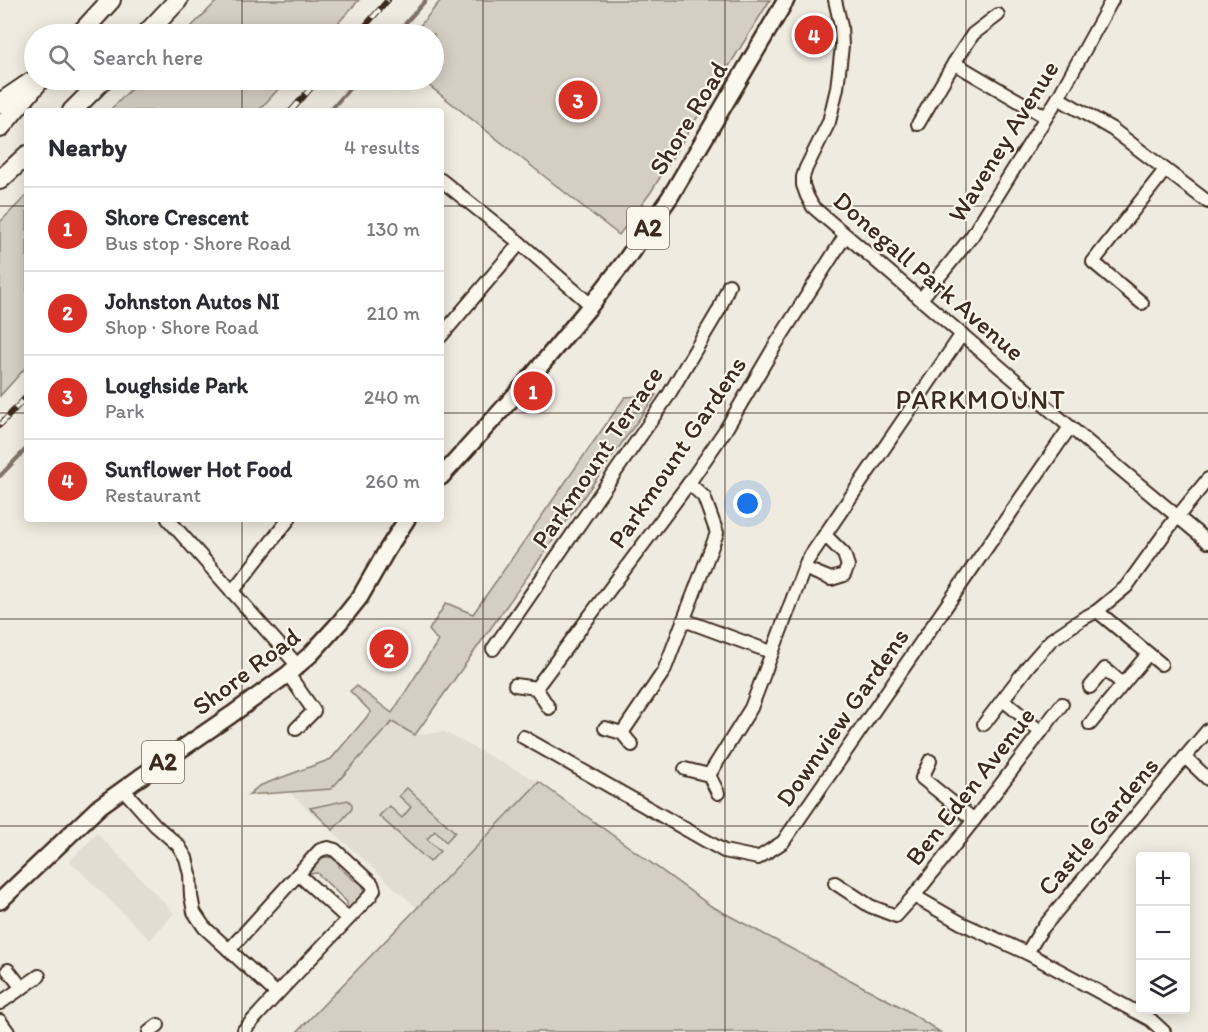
<!DOCTYPE html>
<meta charset="utf-8">
<style>
:root{--surface:#fff;--page:#f7f7f7;--text:#2b2b33;--muted:#7c7c81;--line:#e1e1e2;--accent:#d93025}
body{margin:0;font-family:Itim,sans-serif;background:var(--page);color:var(--text)}
.controls{position:absolute;right:18px;bottom:18px;display:grid;overflow:hidden;border-radius:6px;box-shadow:0 3px 15px #0003}
.controls button{width:54px;height:54px;display:grid;place-items:center;padding:0;border:0;border-bottom:2px solid var(--line);background:var(--surface);color:var(--text);font:30px sans-serif}
.you{position:absolute;left:748px;top:504px;width:21px;height:21px;margin:-15px;border:4px solid #fff;border-radius:50%;background:#1a73e8;box-shadow:0 0 0 9px #1a73e833}
.badge{display:grid;place-items:center;width:39px;height:39px;border-radius:50%;background:var(--accent);color:#fff;font-size:20px;font-weight:700}
.pin{position:absolute;translate:-50% -50%;border:3px solid #fff;box-shadow:0 2px 6px #0006}
.list{margin:0;padding:0;list-style:none}
h2{display:flex;justify-content:space-between;align-items:center;height:78px;margin:0;padding:0 24px;font-size:26px}
h2 small{font-size:20px;font-weight:400;color:var(--muted)}
.list li{display:grid;grid-template-columns:39px 1fr auto;gap:18px;align-items:center;box-sizing:border-box;height:84px;padding:0 24px;border-top:2px solid var(--line)}
.list b{display:block;font-size:22px;white-space:nowrap}
.list p{margin:0;font-size:20px;white-space:nowrap;color:var(--muted)}
.list em{font-size:20px;font-style:normal;color:var(--muted)}
.icon{flex:none;width:33px;height:33px;fill:none;stroke:currentColor;stroke-width:2;stroke-linecap:round;stroke-linejoin:round}
.map{position:relative;flex:none;width:1208px;height:1032px;overflow:hidden}
.search{position:absolute;background:var(--surface);box-shadow:0 3px 15px #0003;left:24px;top:24px;width:420px;height:66px;display:flex;align-items:center;gap:15px;box-sizing:border-box;padding:0 21px;border-radius:33px;color:var(--muted);font-size:22px}
.panel{position:absolute;background:var(--surface);box-shadow:0 3px 15px #0003;left:24px;top:108px;width:420px;height:414px;border-radius:6px}
.map>svg:first-child{display:block}
.built{fill:#e2dcd1}
.green{fill:#d5cec3;stroke:#887c70;stroke-width:1.5}
.lines{fill:none;stroke-linecap:round;stroke-linejoin:round}
.stream{stroke:#7f7367;stroke-width:4}
.minor-casing{stroke:#3b2a1e;stroke-width:16}
.major-casing{stroke:#3b2a1e;stroke-width:20}
.highway-casing{stroke:#3b2a1e;stroke-width:22}
.minor{stroke:#fbf7ec;stroke-width:12}
.major{stroke:#fbf7ec;stroke-width:15}
.highway{stroke:#fbf7ec;stroke-width:18}
.rail-casing{stroke:#3b2a1e;stroke-width:6}
.rail{stroke:#fbf7ec;stroke-width:4;stroke-dasharray:11;stroke-linecap:butt}
.grid{fill:none;stroke:#3b2a1e;stroke-width:1.5;stroke-opacity:0.55}
.labels{text-anchor:middle;stroke-width:4.5;stroke-linejoin:round;paint-order:stroke}
.shield{fill:#fbf7ec;stroke:#75685c;stroke-width:1.5}
.shield-label{font-size:24px;font-weight:bold;fill:#3b2a1e}
.street-label{font-size:26px;fill:#3b2a1e;stroke:#fbf7ec}
.neighbourhood-label{font-size:27px;letter-spacing:1.5px;fill:#3b2a1e;stroke:#fbf7ec}
</style>
<div class="map">
<svg width="1208" height="1032" viewBox="0 0 1208 1032">
<rect width="100%" height="100%" fill="#f0ebe0"/>
<filter id="ink" filterUnits="userSpaceOnUse"><feTurbulence type="fractalNoise" baseFrequency=".0167" numOctaves="2"/><feDisplacementMap in="SourceGraphic" scale="12" xChannelSelector="R" yChannelSelector="G"/><feConvolveMatrix kernelMatrix="1 2 1 2 8 2 1 2 1" color-interpolation-filters="sRGB"/></filter>
<g filter="url(#ink)">
<!-- built -->
<g class="built">
<polygon points="392,722 415,735 444,732 539,782 417,908 290,793 331,789"/>
<polygon points="97,833 174,913 150,940 70,861"/>
</g>
<!-- green -->
<g class="green">
<polygon points="218,0 359,0 328,34 184,34"/>
<polygon points="441,0 770,0 651,192 619,235 422,80 434,80 434,34 413,34"/>
<polygon points="140,80 287,80 258,111 109,111"/>
<polygon points="27,195 27,366 0,396 0,222"/>
<polygon points="656,395 415,735 392,722 331,789 248,795 259,786 331,759 371,712 350,691 356,686 392,713 438,641 429,630 446,603 473,614 625,397"/>
<polygon points="539,782 711,906 903,1008 940,1032 297,1032"/>
<polygon points="407,788 455,832 446,842 435,831 427,839 440,851 430,862 379,816 389,806 402,818 411,807 399,796"/>
<polygon points="348,800 352,804 352,809 333,830 310,808"/>
<path d="M 325,857 L 335,858 L 340,862 L 339,867 L 354,880 L 359,881 C 372,893 356,902 347,911 L 347,902 L 317,873 L 307,874 L 321,858 Z"/>
</g>
<g class="lines">
<!-- stream -->
<g class="stream">
<polyline points="396,34 426,0"/>
<polyline points="330,111 357,80"/>
<polyline points="0,476 27,448"/>
</g>
<defs>
<g id="minor">
<polyline points="835,0 841,26 842,46 837,88 829,122 806,168 803,177 803,185 807,196 813,207 1070,427 1208,542"/>
<polyline points="954,63 1046,117"/>
<polyline points="1058,98 1112,129 1208,202"/>
<polyline points="918,124 954,63 973,34 998,15"/>
<polyline points="441,180 520,243 591,305"/>
<polyline points="921,299 972,236 1058,98 1112,0"/>
<polyline points="1142,303 1093,262 1165,170"/>
<polyline points="441,336 520,243"/>
<polyline points="168,519 298,666"/>
<polyline points="804,568 831,579 844,575 848,566 844,554 825,535"/>
<polyline points="232,592 289,519"/>
<polyline points="1097,611 1161,664"/>
<polyline points="684,620 771,652"/>
<polyline points="493,649 668,396 719,310 729,285"/>
<polyline points="288,674 314,711 296,729"/>
<polyline points="515,685 536,688 549,708"/>
<polyline points="1090,687 1105,669 1123,684"/>
<polyline points="536,688 689,483 726,429 776,344 845,236"/>
<polyline points="1003,700 1041,732"/>
<polyline points="984,724 1029,665 1051,640 1082,619 1097,611 1126,587 1170,526 1208,479"/>
<polyline points="1090,724 1148,654"/>
<polyline points="605,728 622,733 632,745"/>
<polyline points="622,733 664,671 717,533 704,497 689,483"/>
<polyline points="523,737 724,851 758,858 783,842 1070,427"/>
<polyline points="1185,757 1208,779"/>
<polyline points="930,761 922,778 974,820"/>
<polyline points="685,769 709,775 718,793"/>
<polyline points="709,775 751,708 807,561 962,334"/>
<polyline points="123,789 155,825 178,845 186,858 190,874 191,896 194,912 204,927 277,994"/>
<polyline points="298,874 348,919"/>
<polyline points="835,883 870,906 896,916 914,896 974,820 1062,704"/>
<polyline points="914,896 961,923 1027,953 1151,1020 1164,1032"/>
<polyline points="229,950 320,850 328,848 335,850 372,884 374,890 371,895 277,994 244,1030"/>
<polyline points="1027,953 1041,930 1185,757 1208,730"/>
<polyline points="8,970 22,988"/>
<polyline points="0,1003 39,976"/>
<polyline points="0,1021 8,1032"/>
<polyline points="149,1032 158,1025"/>
</g>
<g id="major">
<polyline points="441,477 527,382 591,305 625,261 670,197 786,0"/>
<polyline points="0,901 100,806 139,778 231,715 288,674 311,654 340,622 360,597 387,550 407,519"/>
</g>
<g id="highway">
<polyline points="80,34 111,0"/>
<polyline points="146,34 178,0"/>
<polyline points="0,103 31,82"/>
<polyline points="72,111 103,80"/>
<polyline points="0,128 40,80"/>
<polyline points="0,180 27,155"/>
</g>
</defs>
<!-- minor casing -->
<use href="#minor" class="minor-casing"/>
<!-- major casing -->
<use href="#major" class="major-casing"/>
<!-- highway casing -->
<use href="#highway" class="highway-casing"/>
<!-- minor -->
<use href="#minor" class="minor"/>
<!-- major -->
<use href="#major" class="major"/>
<!-- highway -->
<use href="#highway" class="highway"/>
<defs>
<g id="rail">
<polyline points="358,34 388,0"/>
<polyline points="291,111 318,80"/>
<polyline points="0,425 27,396"/>
</g>
</defs>
<!-- rail casing -->
<use href="#rail" class="rail-casing"/>
<!-- rail -->
<use href="#rail" class="rail"/>
</g>
</g>
<!-- grid -->
<path class="grid" d="M 242,0 L 242,34M 483,0 L 483,1032M 725,0 L 725,1032M 966,0 L 966,1032M 242,80 L 242,111M 0,206 L 27,206M 441,206 L 1208,206M 0,413 L 27,413M 441,413 L 1208,413M 242,519 L 242,1032M 0,619 L 1208,619M 0,826 L 1208,826"/>
<g class="labels">
<!-- shield labels -->
<g class="shield">
<rect x="627" y="207" width="42" height="42" rx="4.5"/>
<rect x="142" y="741" width="42" height="42" rx="4.5"/>
</g>
<g class="shield-label">
<text x="648" y="236">A2</text>
<text x="163" y="770">A2</text>
</g>
<!-- street labels -->
<g class="street-label">
<text transform="translate(688 118) rotate(-59)" y="9">Shore Road</text>
<text transform="translate(1003 141) rotate(-58)" y="9">Waveney Avenue</text>
<text transform="translate(929 276) rotate(41)" y="9">Donegall Park Avenue</text>
<text transform="translate(677 452) rotate(-56)" y="9">Parkmount Gardens</text>
<text transform="translate(597 457) rotate(-56)" y="9">Parkmount Terrace</text>
<text transform="translate(246 671) rotate(-37)" y="9">Shore Road</text>
<text transform="translate(842 717) rotate(-55)" y="9">Downview Gardens</text>
<text transform="translate(970 786) rotate(-52)" y="9">Ben Eden Avenue</text>
<text transform="translate(1098 826) rotate(-50)" y="9">Castle Gardens</text>
</g>
<!-- neighbourhood labels -->
<g class="neighbourhood-label">
<text x="981" y="409">PARKMOUNT</text>
</g>
</g>
</svg>
<div class="controls">
<button>+</button>
<button>−</button>
<button><svg class="icon" aria-label="layers" viewBox="0 0 24 24"><path d="M12 4l9 5-9 5-9-5zM3 14l9 5 9-5"/></svg></button>
</div>
<div class="you"></div>
<div class="pin badge" style="left:533px;top:391px">1</div>
<div class="pin badge" style="left:389px;top:649px">2</div>
<div class="pin badge" style="left:578px;top:100px">3</div>
<div class="pin badge" style="left:814px;top:35px">4</div>
<div class="search"><svg class="icon" aria-label="search" viewBox="0 0 24 24"><circle cx="10" cy="10" r="6"/><path d="M15 15l6 6"/></svg>Search here</div>
<section class="panel">
<h2>Nearby<small>4 results</small></h2>
<ul class="list">
<li><span class="badge">1</span><div><b>Shore Crescent</b><p>Bus stop · Shore Road</p></div><em>130 m</em></li>
<li><span class="badge">2</span><div><b>Johnston Autos NI</b><p>Shop · Shore Road</p></div><em>210 m</em></li>
<li><span class="badge">3</span><div><b>Loughside Park</b><p>Park</p></div><em>240 m</em></li>
<li><span class="badge">4</span><div><b>Sunflower Hot Food</b><p>Restaurant</p></div><em>260 m</em></li>
</ul>
</section>
</div>
